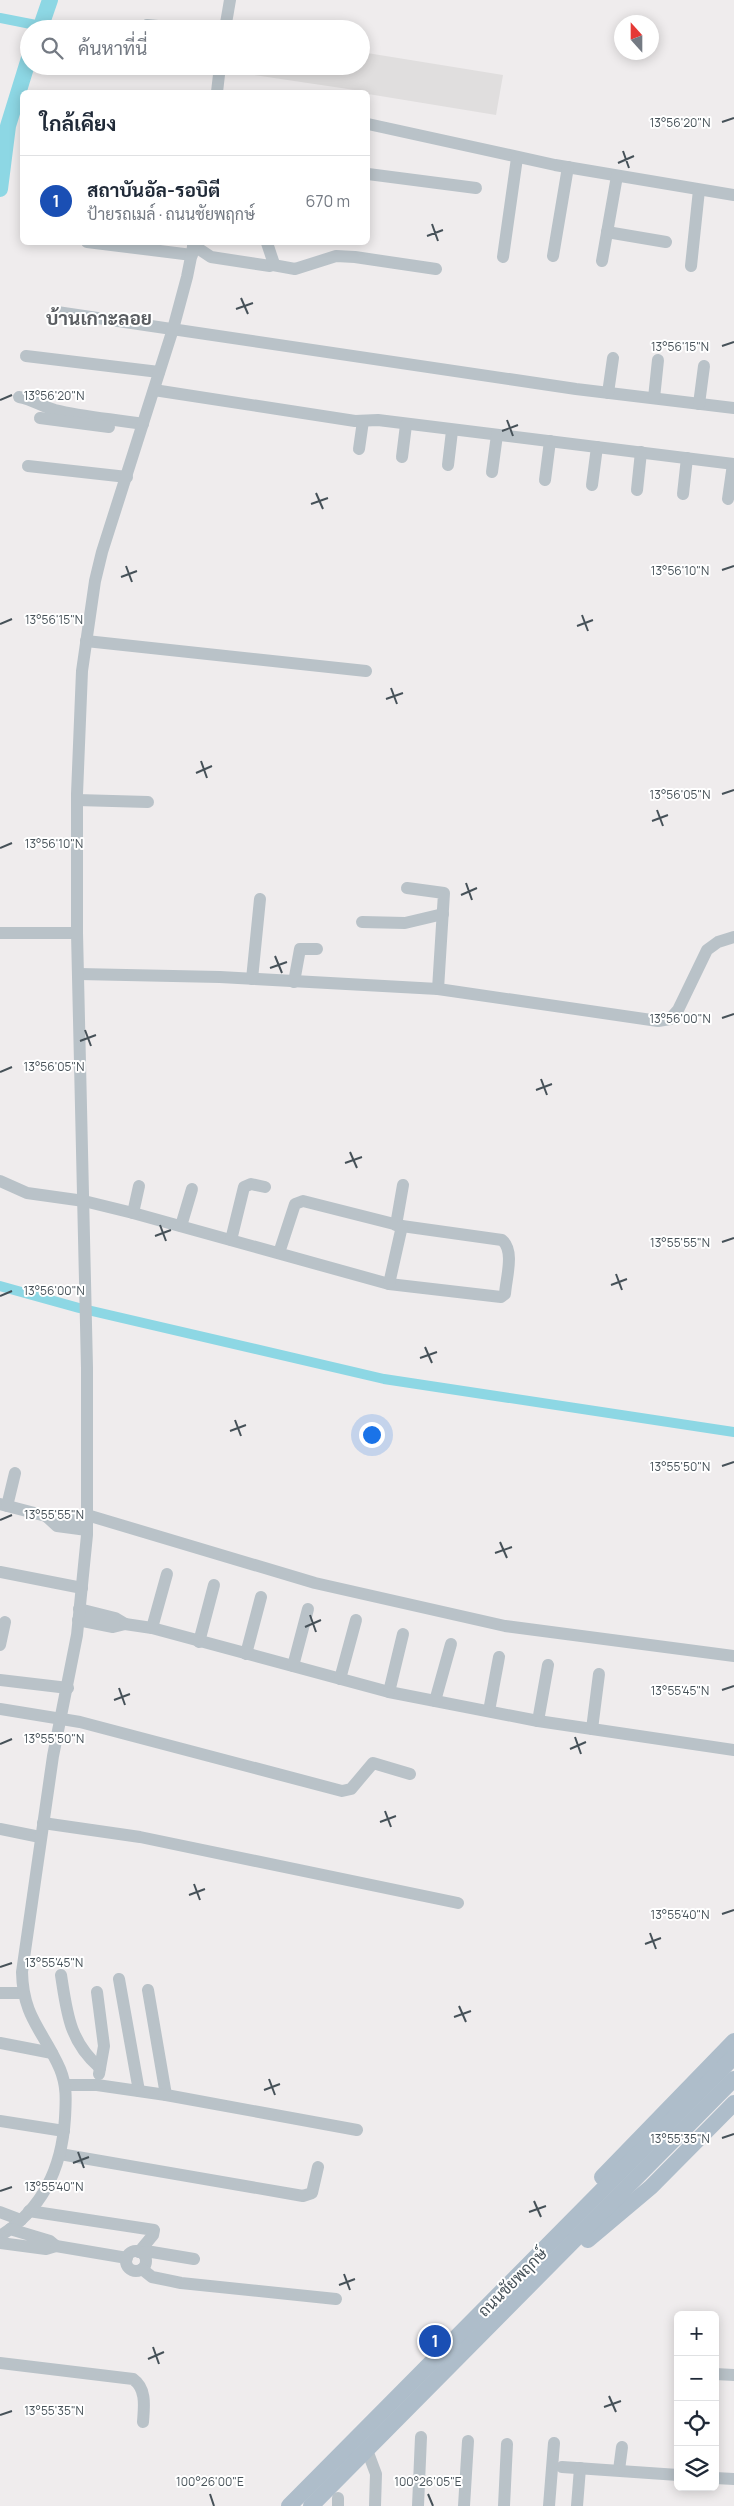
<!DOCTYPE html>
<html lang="th">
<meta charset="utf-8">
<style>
:root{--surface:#fff;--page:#f6f6f7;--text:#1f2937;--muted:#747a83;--line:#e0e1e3;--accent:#b45309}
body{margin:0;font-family:Manrope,Sarabun,sans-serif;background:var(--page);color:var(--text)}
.controls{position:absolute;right:15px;bottom:15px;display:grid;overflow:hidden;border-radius:8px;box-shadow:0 2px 12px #0003}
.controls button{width:45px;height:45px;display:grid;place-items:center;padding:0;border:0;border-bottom:1px solid var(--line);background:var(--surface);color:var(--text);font:25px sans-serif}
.compass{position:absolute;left:614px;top:15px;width:45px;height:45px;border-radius:50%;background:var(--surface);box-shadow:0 2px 12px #0003;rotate:339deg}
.you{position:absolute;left:371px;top:1434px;width:18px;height:18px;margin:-12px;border:4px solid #fff;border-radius:50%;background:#1a73e8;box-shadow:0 0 0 8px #1a73e833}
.badge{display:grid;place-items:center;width:32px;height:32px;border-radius:50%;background:var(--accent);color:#fff;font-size:16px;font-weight:700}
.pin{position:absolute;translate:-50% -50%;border:2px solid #fff;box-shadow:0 1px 5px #0006}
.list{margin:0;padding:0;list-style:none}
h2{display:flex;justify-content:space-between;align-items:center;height:65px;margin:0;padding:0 20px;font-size:21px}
h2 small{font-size:16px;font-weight:400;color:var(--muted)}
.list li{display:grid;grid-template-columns:32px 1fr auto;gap:15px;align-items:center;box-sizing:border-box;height:90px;padding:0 20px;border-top:1px solid var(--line)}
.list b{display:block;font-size:19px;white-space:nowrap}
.list p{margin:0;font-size:16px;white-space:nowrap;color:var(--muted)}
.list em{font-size:16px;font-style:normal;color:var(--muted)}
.icon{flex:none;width:28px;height:28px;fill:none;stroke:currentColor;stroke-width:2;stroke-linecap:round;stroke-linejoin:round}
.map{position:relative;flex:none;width:734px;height:2506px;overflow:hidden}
.search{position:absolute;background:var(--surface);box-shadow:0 2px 12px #0003;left:20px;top:20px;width:350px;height:55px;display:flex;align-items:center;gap:12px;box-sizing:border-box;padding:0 18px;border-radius:28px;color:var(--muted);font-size:19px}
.panel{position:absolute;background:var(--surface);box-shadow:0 2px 12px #0003;left:20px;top:90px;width:350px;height:155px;border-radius:8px}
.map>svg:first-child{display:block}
.education{fill:#e0dede}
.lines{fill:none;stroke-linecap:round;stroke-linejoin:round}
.canal{stroke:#8dd7e4;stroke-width:10}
.river{stroke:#8dd7e4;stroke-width:16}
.minor{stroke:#b9c2c8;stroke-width:12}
.major{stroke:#aebdca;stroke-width:16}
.ticks{fill:none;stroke:#465158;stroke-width:2}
.labels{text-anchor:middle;stroke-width:4;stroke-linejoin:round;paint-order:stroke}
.street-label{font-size:16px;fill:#465158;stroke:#fff}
.quarter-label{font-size:19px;font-weight:bold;fill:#5a5d61;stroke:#fff}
.ticks-label{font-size:12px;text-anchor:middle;fill:#465158;stroke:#fff;stroke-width:4;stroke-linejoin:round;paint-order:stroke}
</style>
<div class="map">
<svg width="734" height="2506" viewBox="0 0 734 2506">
<rect width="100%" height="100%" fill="#efeced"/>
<!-- education -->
<polygon class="education" points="361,52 503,75 496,115 368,94 368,92 234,72 235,66 361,66"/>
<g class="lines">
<!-- canal -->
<g class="canal">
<polyline points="0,18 41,26"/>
<polyline points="0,1286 79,1308 384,1379 734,1432"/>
</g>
<!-- river -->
<g class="river">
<polyline points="40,29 50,0"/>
<polyline points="0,189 8,126 29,58"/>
</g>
<!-- minor -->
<g class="minor">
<polyline points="147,25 190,29"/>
<polyline points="225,29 230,0"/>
<polyline points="217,92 220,66"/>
<polyline points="368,124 555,165 734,195"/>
<polyline points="368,174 476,188"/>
<polyline points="607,232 666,242"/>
<polyline points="87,242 192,255"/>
<polyline points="193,245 211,257 270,266 274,264 267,243"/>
<polyline points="553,256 568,167"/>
<polyline points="503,257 517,158"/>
<polyline points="602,261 617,176"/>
<polyline points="273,265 295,269 336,256 355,257 436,269"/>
<polyline points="691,266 699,190"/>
<polyline points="57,312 576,389 734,408"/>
<polyline points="26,356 159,372"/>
<polyline points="154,390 355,421 378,420 734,464"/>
<polyline points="608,393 613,358"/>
<path d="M 19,397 C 32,399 41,406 55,410 C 83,417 114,419 143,424"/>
<polyline points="654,398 658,360"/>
<polyline points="699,404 704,366"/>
<polyline points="40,418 109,427"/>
<polyline points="359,449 363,421"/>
<polyline points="402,457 406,425"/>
<polyline points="448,465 452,431"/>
<polyline points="28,466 127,477"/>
<polyline points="492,472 497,435"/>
<polyline points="545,480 550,441"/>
<polyline points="592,485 597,447"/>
<polyline points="637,490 641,452"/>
<polyline points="683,494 687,458"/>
<polyline points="728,499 733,464"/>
<polyline points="86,641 366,671"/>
<polyline points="77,800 148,802"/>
<polyline points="407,888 444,893 438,989"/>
<polyline points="362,922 405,923 443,914"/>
<polyline points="0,933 77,933"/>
<polyline points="79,974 220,977 438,989 658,1021 670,1019 678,1010 707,950 718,942 734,937"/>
<polyline points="252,979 260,899"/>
<polyline points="294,982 300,949 317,949"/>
<path d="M 0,1181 L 27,1193 L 84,1201 L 133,1213 L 389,1284 L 501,1297 L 505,1294 C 506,1278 515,1251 502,1240 L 402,1226 L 303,1201 L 295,1204 L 279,1253"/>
<polyline points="133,1213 139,1186"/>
<polyline points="396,1225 403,1185"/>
<polyline points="181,1226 192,1189"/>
<polyline points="231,1240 244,1187 251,1184 265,1187"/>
<polyline points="389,1284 402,1226"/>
<polyline points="0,1504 46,1516"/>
<polyline points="7,1506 15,1473"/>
<polyline points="87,1515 315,1583 505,1626 734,1656"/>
<polyline points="87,1521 46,1516 57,1526 87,1530"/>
<polyline points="0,1572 82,1588"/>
<polyline points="78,1620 113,1627 125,1624 115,1618 79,1609"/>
<polyline points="125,1624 152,1628 389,1692 538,1721 734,1750"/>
<polyline points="152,1628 167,1574"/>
<polyline points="199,1642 214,1585"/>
<polyline points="0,1645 5,1622"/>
<polyline points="246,1654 261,1597"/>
<polyline points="293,1666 308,1609"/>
<polyline points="340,1679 356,1620"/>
<polyline points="0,1680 68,1688"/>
<polyline points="389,1692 403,1634"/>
<polyline points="435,1701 451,1644"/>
<polyline points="0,1709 80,1722 342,1791 351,1789 373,1763 410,1774"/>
<polyline points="489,1711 499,1657"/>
<polyline points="538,1721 548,1665"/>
<polyline points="592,1729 599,1674"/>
<polyline points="43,1823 140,1837 458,1903"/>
<polyline points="0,1829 40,1837"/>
<path d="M 61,1975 C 67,2013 69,2041 100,2068"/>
<polyline points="119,1979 139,2091"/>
<polyline points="148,1990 166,2095"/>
<polyline points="97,1992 104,2046 99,2074"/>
<polyline points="0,1993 23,1993"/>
<polyline points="0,2043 52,2053"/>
<polyline points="65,2085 97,2085 166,2095 357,2130"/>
<polyline points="0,2121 64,2131"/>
<polyline points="60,2154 303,2196 312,2193 318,2167"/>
<polyline points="29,2211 154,2230 153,2235 139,2252"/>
<polyline points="0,2212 21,2220"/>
<path d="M 0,2236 C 43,2209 62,2167 65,2118 C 66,2100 67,2086 60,2069 C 43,2030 23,2018 22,1972 L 53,1756 L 77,1635 L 87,1535 L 87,1368 L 77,933 L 77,794 L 82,671 L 95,581 L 102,552 L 173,329 L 187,277 L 194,242"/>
<polyline points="0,2243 46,2249 56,2246 50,2241 10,2229"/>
<polyline points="56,2246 127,2258"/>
<circle cx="136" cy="2261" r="10"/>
<polyline points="142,2253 152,2252 194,2259"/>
<polyline points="142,2269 152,2277 181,2283 336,2299"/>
<path d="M 0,2363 L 133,2379 C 147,2389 144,2407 143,2422"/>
<polyline points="715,2374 734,2375"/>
<polyline points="367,2450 376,2474 375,2506"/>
<polyline points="562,2467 678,2475"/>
<polyline points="619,2470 622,2447"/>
<polyline points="715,2478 734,2479"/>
<polyline points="338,2498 338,2506"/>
<polyline points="418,2506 421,2437"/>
<polyline points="464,2506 468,2441"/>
<polyline points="504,2506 507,2444"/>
<polyline points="549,2506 554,2443"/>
<polyline points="577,2506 580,2468"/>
</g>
<!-- major -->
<g class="major">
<polyline points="602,2177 734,2041"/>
<polyline points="588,2240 651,2187 734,2103"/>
<polyline points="289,2506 734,2057"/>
<polyline points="311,2506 734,2079"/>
</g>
</g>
<!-- ticks -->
<path class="ticks" d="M 722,122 L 734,118M 623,151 L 629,168M 618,163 L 634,156M 432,224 L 438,241M 427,236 L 443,230M 241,298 L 248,314M 236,309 L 253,303M 722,346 L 734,342M 0,400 L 12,395M 507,420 L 513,436M 502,431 L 518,425M 316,493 L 323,509M 311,504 L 328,498M 126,566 L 132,582M 722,570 L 734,566M 121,577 L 137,571M 582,615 L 588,631M 0,624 L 12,619M 577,626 L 593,620M 391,688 L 397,704M 386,699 L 403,693M 201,761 L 207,778M 196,773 L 212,766M 722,794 L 734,790M 657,810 L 663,826M 652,821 L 668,815M 0,848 L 12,843M 466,883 L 472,900M 461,895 L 477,888M 275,956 L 282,973M 270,968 L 287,962M 722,1018 L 734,1014M 85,1030 L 91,1046M 80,1041 L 96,1035M 0,1072 L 12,1067M 541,1079 L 547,1095M 536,1090 L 552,1084M 350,1152 L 357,1168M 345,1163 L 362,1157M 160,1225 L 166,1241M 155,1236 L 171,1230M 722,1242 L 734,1238M 616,1274 L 622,1290M 611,1285 L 627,1279M 0,1296 L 12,1291M 425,1347 L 432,1363M 420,1358 L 437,1352M 235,1420 L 241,1436M 230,1431 L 246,1425M 722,1466 L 734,1462M 0,1520 L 12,1515M 500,1542 L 507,1558M 495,1553 L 512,1547M 310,1615 L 316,1632M 305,1627 L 321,1620M 119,1688 L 125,1705M 722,1690 L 734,1686M 114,1700 L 130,1694M 575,1737 L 581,1754M 0,1744 L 12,1739M 570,1749 L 586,1742M 385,1811 L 391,1827M 380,1822 L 396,1816M 194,1884 L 200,1900M 189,1895 L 205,1889M 722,1914 L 734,1910M 650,1933 L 656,1949M 645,1944 L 661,1938M 0,1967 L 12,1963M 459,2006 L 466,2022M 454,2017 L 471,2011M 269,2079 L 275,2095M 264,2090 L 280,2084M 722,2138 L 734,2134M 78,2152 L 84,2168M 73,2163 L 89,2157M 0,2191 L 12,2187M 534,2201 L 541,2217M 529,2212 L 546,2206M 344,2274 L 350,2290M 339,2285 L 355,2279M 153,2347 L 159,2364M 148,2359 L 164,2352M 609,2396 L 616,2412M 604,2407 L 621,2401M 0,2415 L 12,2411M 210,2494 L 214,2506M 428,2494 L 433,2506"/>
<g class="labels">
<!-- street labels -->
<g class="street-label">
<text transform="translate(512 2282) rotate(-45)" y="6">ถนนชัยพฤกษ์</text>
</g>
<!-- quarter labels -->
<g class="quarter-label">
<text x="99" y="325">บ้านเกาะลอย</text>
</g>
</g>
<g class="ticks-label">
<text x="680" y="127">13°56'20"N</text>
<text x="680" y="351">13°56'15"N</text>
<text x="54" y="400">13°56'20"N</text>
<text x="680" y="575">13°56'10"N</text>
<text x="54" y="624">13°56'15"N</text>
<text x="680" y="799">13°56'05"N</text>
<text x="54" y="848">13°56'10"N</text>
<text x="680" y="1023">13°56'00"N</text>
<text x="54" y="1071">13°56'05"N</text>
<text x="680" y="1247">13°55'55"N</text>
<text x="54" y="1295">13°56'00"N</text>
<text x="680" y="1471">13°55'50"N</text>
<text x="54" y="1519">13°55'55"N</text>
<text x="680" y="1695">13°55'45"N</text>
<text x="54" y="1743">13°55'50"N</text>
<text x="680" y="1919">13°55'40"N</text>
<text x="54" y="1967">13°55'45"N</text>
<text x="680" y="2143">13°55'35"N</text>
<text x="54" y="2191">13°55'40"N</text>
<text x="54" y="2415">13°55'35"N</text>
<text x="210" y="2486">100°26'00"E</text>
<text x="428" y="2486">100°26'05"E</text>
</g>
</svg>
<div class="controls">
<button>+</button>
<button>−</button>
<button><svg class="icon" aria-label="locate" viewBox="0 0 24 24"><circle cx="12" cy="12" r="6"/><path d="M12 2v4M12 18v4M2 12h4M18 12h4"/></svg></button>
<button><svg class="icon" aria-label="layers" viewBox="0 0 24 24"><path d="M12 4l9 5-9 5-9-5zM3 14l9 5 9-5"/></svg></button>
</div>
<svg class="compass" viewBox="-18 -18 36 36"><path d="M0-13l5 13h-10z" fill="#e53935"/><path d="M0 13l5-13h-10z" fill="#747a83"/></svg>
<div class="you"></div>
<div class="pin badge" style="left:435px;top:2341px;background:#1a4fb4">1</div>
<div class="search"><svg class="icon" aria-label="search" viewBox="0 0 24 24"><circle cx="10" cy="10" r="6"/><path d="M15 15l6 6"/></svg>ค้นหาที่นี่</div>
<section class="panel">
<h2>ใกล้เคียง<small></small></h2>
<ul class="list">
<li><span class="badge" style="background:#1a4fb4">1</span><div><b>สถาบันอัล-รอบิตี</b><p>ป้ายรถเมล์ · ถนนชัยพฤกษ์</p></div><em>670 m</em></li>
</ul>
</section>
</div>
